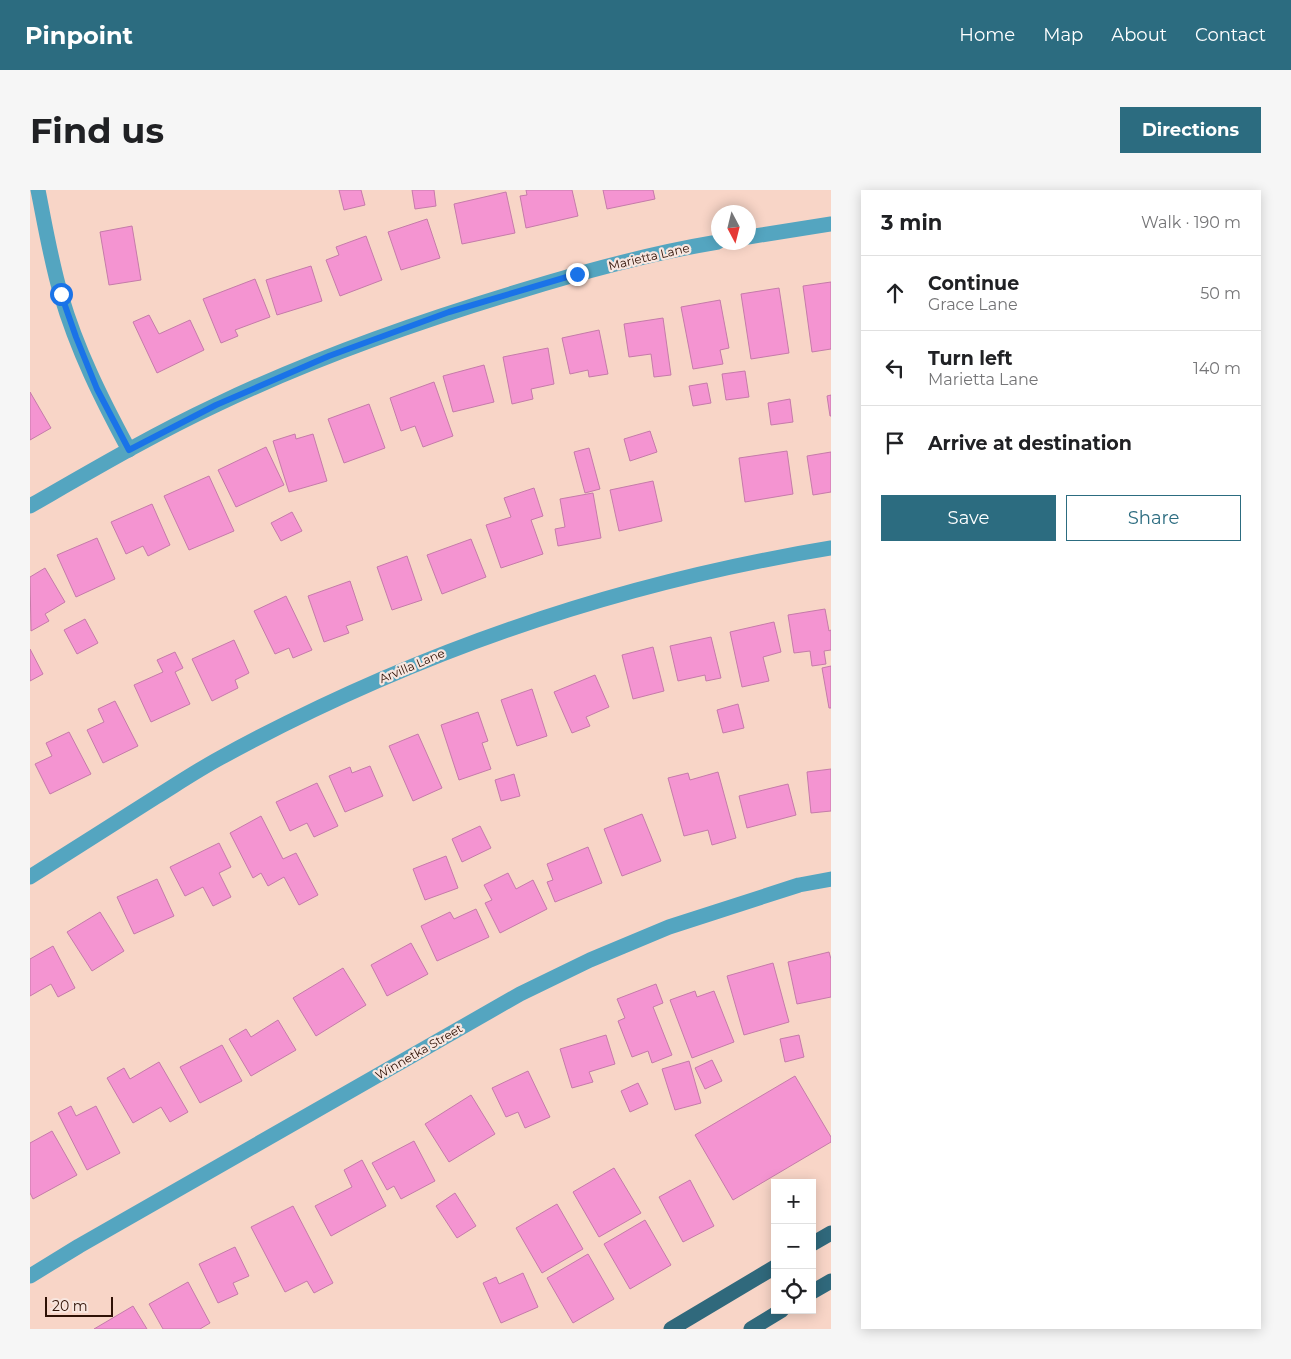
<!DOCTYPE html>
<meta charset="utf-8">
<style>
:root{--surface:#fff;--page:#f6f6f6;--text:#202124;--muted:#757577;--line:#e0e0e0;--accent:#2c6c80}
body{margin:0;font-family:Montserrat,sans-serif;background:var(--page);color:var(--text)}
.controls{position:absolute;right:15px;bottom:15px;display:grid;overflow:hidden;border-radius:0px;box-shadow:0 2px 12px #0003}
.controls button{width:45px;height:45px;display:grid;place-items:center;padding:0;border:0;border-bottom:1px solid var(--line);background:var(--surface);color:var(--text);font:25px sans-serif}
.compass{position:absolute;left:681px;top:15px;width:45px;height:45px;border-radius:50%;background:var(--surface);box-shadow:0 2px 12px #0003;rotate:173deg}
.scale{position:absolute;left:15px;bottom:12px;width:68px;box-sizing:border-box;padding-left:5px;border:2px solid #2f1105;border-top:0;font-size:14px;line-height:18px;white-space:nowrap;color:#2f1105;-webkit-text-stroke:4px #f8e6df;paint-order:stroke}
.stop{position:absolute;width:15px;height:15px;margin:-11px;border:4px solid #1a73e8;border-radius:50%;background:#fff}
.stop.end{background:#1a73e8;border-color:#fff;box-shadow:0 1px 5px #0008}
.list{margin:0;padding:0;list-style:none}
h2{display:flex;justify-content:space-between;align-items:center;height:65px;margin:0;padding:0 20px;font-size:21px}
h2 small{font-size:16px;font-weight:400;color:var(--muted)}
.list li{display:grid;grid-template-columns:32px 1fr auto;gap:15px;align-items:center;box-sizing:border-box;height:75px;padding:0 20px;border-top:1px solid var(--line)}
.list b{display:block;font-size:19px;white-space:nowrap}
.list p{margin:0;font-size:16px;white-space:nowrap;color:var(--muted)}
.list em{font-size:16px;font-style:normal;color:var(--muted)}
.actions{display:flex;gap:10px;padding:15px 20px}
.actions a{flex:1;padding:11px 0;border:1px solid var(--accent);border-radius:0px;text-align:center;font-size:18px;color:var(--accent)}
.actions .main{background:var(--accent);color:#fff}
.icon{flex:none;width:28px;height:28px;fill:none;stroke:currentColor;stroke-width:2;stroke-linecap:round;stroke-linejoin:round}
.map{position:relative;flex:none;width:801px;height:1139px;overflow:hidden;border-radius:0px}
header{display:flex;align-items:center;gap:30px;box-sizing:border-box;height:70px;padding:0 25px;background:var(--accent);color:#fff}
header strong{font-size:24px}
nav{display:flex;gap:28px;margin-inline-start:auto;font-size:18px}
.intro{display:flex;align-items:center;justify-content:space-between;box-sizing:border-box;height:120px;padding:0 30px}
h1{margin:0;font-size:35px}
.button{padding:12px 22px;border-radius:0px;background:var(--accent);color:#fff;font-size:18px;font-weight:700}
main{display:flex;gap:30px;padding:0 30px}
aside{flex:1;background:var(--surface);border-radius:0px;box-shadow:0 2px 12px #0003}
.map>svg:first-child{display:block}
.building{fill:#f494d1;stroke:#c57ba9}
.lines{fill:none;stroke-linecap:round;stroke-linejoin:round}
.minor{stroke:#54a5c0;stroke-width:15}
.major{stroke:#30697c;stroke-width:15}
.route{stroke:#1a73e8;stroke-width:6}
.labels{text-anchor:middle;stroke-width:4.5;stroke-linejoin:round;paint-order:stroke}
.street-label{font-size:12px;fill:#2f1105;stroke:#f8e6df}
</style>
<header>
<strong>Pinpoint</strong>
<nav><a>Home</a><a>Map</a><a>About</a><a>Contact</a></nav>
</header>
<div class="intro"><h1>Find us</h1><a class="button">Directions</a></div>
<main>
<div class="map">
<svg width="801" height="1139" viewBox="0 0 801 1139">
<rect width="100%" height="100%" fill="#f8d5c7"/>
<!-- building -->
<g class="building">
<polygon points="309,0 331,0 335,15 314,20"/>
<polygon points="382,0 404,0 406,16 385,19"/>
<polygon points="496,0 542,0 548,26 496,38 490,6 497,5"/>
<polygon points="573,0 623,0 625,9 577,19"/>
<polygon points="476,2 485,43 432,54 424,14"/>
<polygon points="397,29 410,68 371,80 358,42"/>
<polygon points="102,36 111,90 79,95 70,42"/>
<polygon points="336,46 352,90 310,106 296,70 309,65 306,57"/>
<polygon points="281,76 292,111 247,125 236,90"/>
<polygon points="225,89 240,127 205,140 208,146 191,153 173,109"/>
<polygon points="801,92 801,159 782,162 773,96"/>
<polygon points="749,98 759,163 721,169 711,104"/>
<polygon points="690,110 699,158 690,160 693,174 663,179 651,117"/>
<polygon points="119,125 129,144 160,130 174,160 127,183 103,132"/>
<polygon points="633,128 641,185 624,187 621,164 599,167 594,134"/>
<polygon points="569,140 578,184 559,187 558,180 540,184 532,148"/>
<polygon points="518,158 524,194 501,199 503,209 482,214 473,167"/>
<polygon points="454,175 464,212 423,222 413,186"/>
<polygon points="715,181 719,207 696,210 692,184"/>
<polygon points="404,192 423,246 393,257 385,236 371,241 360,208"/>
<polygon points="677,193 681,213 663,216 659,196"/>
<polygon points="0,202 21,238 0,250"/>
<polygon points="801,205 801,226 800,226 797,206"/>
<polygon points="760,209 763,232 741,235 738,213"/>
<polygon points="339,214 355,258 314,273 298,229"/>
<polygon points="620,241 627,262 600,271 594,249"/>
<polygon points="265,244 266,249 283,244 297,291 259,302 243,251"/>
<polygon points="236,257 254,295 206,317 188,280"/>
<polygon points="559,258 570,299 555,303 544,262"/>
<polygon points="757,261 763,304 715,312 709,268"/>
<polygon points="801,262 801,302 783,305 777,266"/>
<polygon points="179,286 204,341 159,360 134,306"/>
<polygon points="623,291 632,331 589,341 580,300"/>
<polygon points="504,298 513,326 501,330 513,364 471,378 456,335 481,327 474,308"/>
<polygon points="563,303 571,348 528,356 525,339 535,337 530,309"/>
<polygon points="122,314 140,355 118,366 113,356 96,364 81,332"/>
<polygon points="262,322 272,341 251,351 241,333"/>
<polygon points="67,348 85,389 46,407 27,365"/>
<polygon points="441,349 456,387 412,404 397,365"/>
<polygon points="377,366 392,410 362,420 347,377"/>
<polygon points="15,378 35,412 15,424 19,431 1,441 0,387"/>
<polygon points="320,391 333,430 316,436 319,443 294,452 278,406"/>
<polygon points="256,406 282,460 263,468 259,458 245,464 224,421"/>
<polygon points="795,419 799,441 801,440 801,460 794,461 796,474 782,476 780,461 764,463 758,425"/>
<polygon points="55,429 68,453 47,464 34,440"/>
<polygon points="744,432 751,462 733,467 739,491 712,497 700,442"/>
<polygon points="681,447 691,488 676,491 675,485 648,491 640,456"/>
<polygon points="204,450 219,483 205,490 208,498 182,511 162,469"/>
<polygon points="623,457 634,501 603,509 592,465"/>
<polygon points="0,459 13,484 0,491"/>
<polygon points="145,462 153,478 145,482 160,514 121,532 104,495 133,482 127,470"/>
<polygon points="801,476 801,518 799,518 792,478"/>
<polygon points="565,485 579,517 556,527 560,536 542,543 524,502"/>
<polygon points="502,499 517,546 487,556 471,510"/>
<polygon points="85,511 108,556 73,573 57,540 74,532 68,519"/>
<polygon points="708,514 714,538 693,543 687,520"/>
<polygon points="448,522 458,551 452,553 461,579 429,590 411,535"/>
<polygon points="39,542 61,584 20,604 5,574 22,566 16,553"/>
<polygon points="388,544 412,598 383,611 359,556"/>
<polygon points="340,576 353,606 315,622 299,586 320,577 322,583"/>
<polygon points="801,579 801,621 781,623 777,582"/>
<polygon points="688,582 706,648 682,655 678,640 654,646 638,588 658,583 660,590"/>
<polygon points="484,584 490,606 471,611 465,590"/>
<polygon points="287,593 308,636 284,647 277,633 260,641 246,612"/>
<polygon points="758,594 766,625 717,638 709,606"/>
<polygon points="612,624 631,671 592,686 574,639"/>
<polygon points="231,626 253,669 266,663 288,705 269,715 254,687 238,696 231,683 223,688 200,643"/>
<polygon points="450,636 461,658 432,672 422,649"/>
<polygon points="189,653 201,677 189,683 201,707 183,716 173,697 155,706 140,677"/>
<polygon points="558,657 572,693 525,712 517,692 523,690 517,674"/>
<polygon points="416,666 428,698 395,710 383,679"/>
<polygon points="478,683 486,699 503,690 517,719 470,743 455,713 462,710 454,695"/>
<polygon points="127,689 144,726 104,744 87,707"/>
<polygon points="446,719 459,747 407,771 391,736 420,722 424,729"/>
<polygon points="70,722 94,761 62,781 37,742"/>
<polygon points="381,753 398,784 357,806 341,775"/>
<polygon points="23,756 45,798 28,807 21,794 0,806 0,769"/>
<polygon points="799,762 801,769 801,807 767,814 758,772"/>
<polygon points="743,773 759,832 714,845 697,786"/>
<polygon points="313,778 336,815 286,846 263,808"/>
<polygon points="626,794 633,813 623,817 642,865 622,873 618,861 602,867 588,831 595,828 587,809"/>
<polygon points="665,801 667,807 684,801 704,852 662,868 640,810"/>
<polygon points="248,830 266,860 221,886 199,849 216,839 221,847"/>
<polygon points="576,845 585,874 559,882 563,892 542,898 530,859"/>
<polygon points="769,845 774,867 755,872 750,849"/>
<polygon points="192,855 212,891 170,913 150,877"/>
<polygon points="682,870 692,891 675,899 665,878"/>
<polygon points="659,871 671,913 645,920 632,879"/>
<polygon points="129,872 158,922 140,932 131,917 103,933 77,888 94,878 100,889"/>
<polygon points="498,881 520,927 495,938 488,922 476,927 462,898"/>
<polygon points="765,886 801,947 801,952 703,1010 665,945"/>
<polygon points="608,893 618,914 600,922 591,901"/>
<polygon points="441,905 465,944 419,972 395,934"/>
<polygon points="41,916 46,926 66,916 90,963 57,980 28,923"/>
<polygon points="22,941 47,985 3,1009 0,1003 0,953"/>
<polygon points="384,951 405,991 371,1009 364,996 357,1000 342,973"/>
<polygon points="332,970 356,1016 301,1046 285,1016 322,997 314,980"/>
<polygon points="584,978 611,1023 569,1047 543,1002"/>
<polygon points="660,990 684,1036 653,1052 629,1007"/>
<polygon points="425,1003 446,1036 427,1048 406,1016"/>
<polygon points="527,1014 553,1059 512,1083 486,1038"/>
<polygon points="263,1016 303,1093 284,1103 277,1091 255,1102 221,1037"/>
<polygon points="615,1030 641,1075 600,1099 574,1054"/>
<polygon points="205,1057 219,1086 203,1093 208,1104 188,1113 169,1074"/>
<polygon points="558,1064 584,1109 543,1133 517,1088"/>
<polygon points="493,1083 508,1117 471,1133 453,1093 466,1087 469,1094"/>
<polygon points="158,1092 180,1133 170,1139 133,1139 119,1114"/>
<polygon points="103,1116 117,1139 64,1139"/>
</g>
<g class="lines">
<!-- minor -->
<g class="minor">
<path d="M 8,0 C 15,35 21,71 31,105 C 47,160 72,210 99,260"/>
<polyline points="718,47 801,34"/>
<path d="M 0,316 C 61,281 122,245 186,215 C 284,168 387,132 490,101 C 555,81 622,63 688,52"/>
<path d="M 0,687 C 42,660 84,634 126,607 C 147,594 168,580 190,568 C 380,464 587,393 801,358"/>
<polyline points="0,1086 49,1056 490,804 560,770 639,737 769,695 801,689"/>
</g>
<!-- major -->
<g class="major">
<polyline points="782,1054 801,1043"/>
<polyline points="782,1102 801,1091"/>
<polyline points="641,1139 745,1077"/>
<polyline points="721,1139 752,1120"/>
</g>
</g>
<g class="lines">
<!-- route -->
<polyline class="route" points="31,104 46,147 67,199 99,260 186,215 299,166 419,122 547,84"/>
</g>
<g class="labels">
<!-- street labels -->
<g class="street-label">
<text transform="translate(619 67) rotate(-13)" y="4">Marietta Lane</text>
<text transform="translate(382 476) rotate(-23)" y="4">Arvilla Lane</text>
<text transform="translate(389 862) rotate(-30)" y="4">Winnetka Street</text>
</g>
</g>
</svg>
<div class="controls">
<button>+</button>
<button>−</button>
<button><svg class="icon" aria-label="locate" viewBox="0 0 24 24"><circle cx="12" cy="12" r="6"/><path d="M12 2v4M12 18v4M2 12h4M18 12h4"/></svg></button>
</div>
<svg class="compass" viewBox="-18 -18 36 36"><path d="M0-13l5 13h-10z" fill="#e53935"/><path d="M0 13l5-13h-10z" fill="#757577"/></svg>
<div class="scale">20 m</div>
<div class="stop" style="left:31px;top:104px"></div>
<div class="stop end" style="left:547px;top:84px"></div>
</div>
<aside>
<h2>3 min<small>Walk · 190 m</small></h2>
<ul class="list">
<li><svg class="icon" aria-label="ahead" viewBox="0 0 24 24"><path d="M12 20V5M6 11l6-6 6 6"/></svg><div><b>Continue</b><p>Grace Lane</p></div><em>50 m</em></li>
<li><svg class="icon" aria-label="left" viewBox="0 0 24 24"><path d="M17 20v-9H6M10 6l-5 5 5 5"/></svg><div><b>Turn left</b><p>Marietta Lane</p></div><em>140 m</em></li>
<li><svg class="icon" aria-label="arrive" viewBox="0 0 24 24"><path d="M6 21V4h12l-3 4 3 4H6"/></svg><div><b>Arrive at destination</b></div></li>
</ul>
<div class="actions"><a class="main">Save</a><a>Share</a></div>
</aside>
</main>
